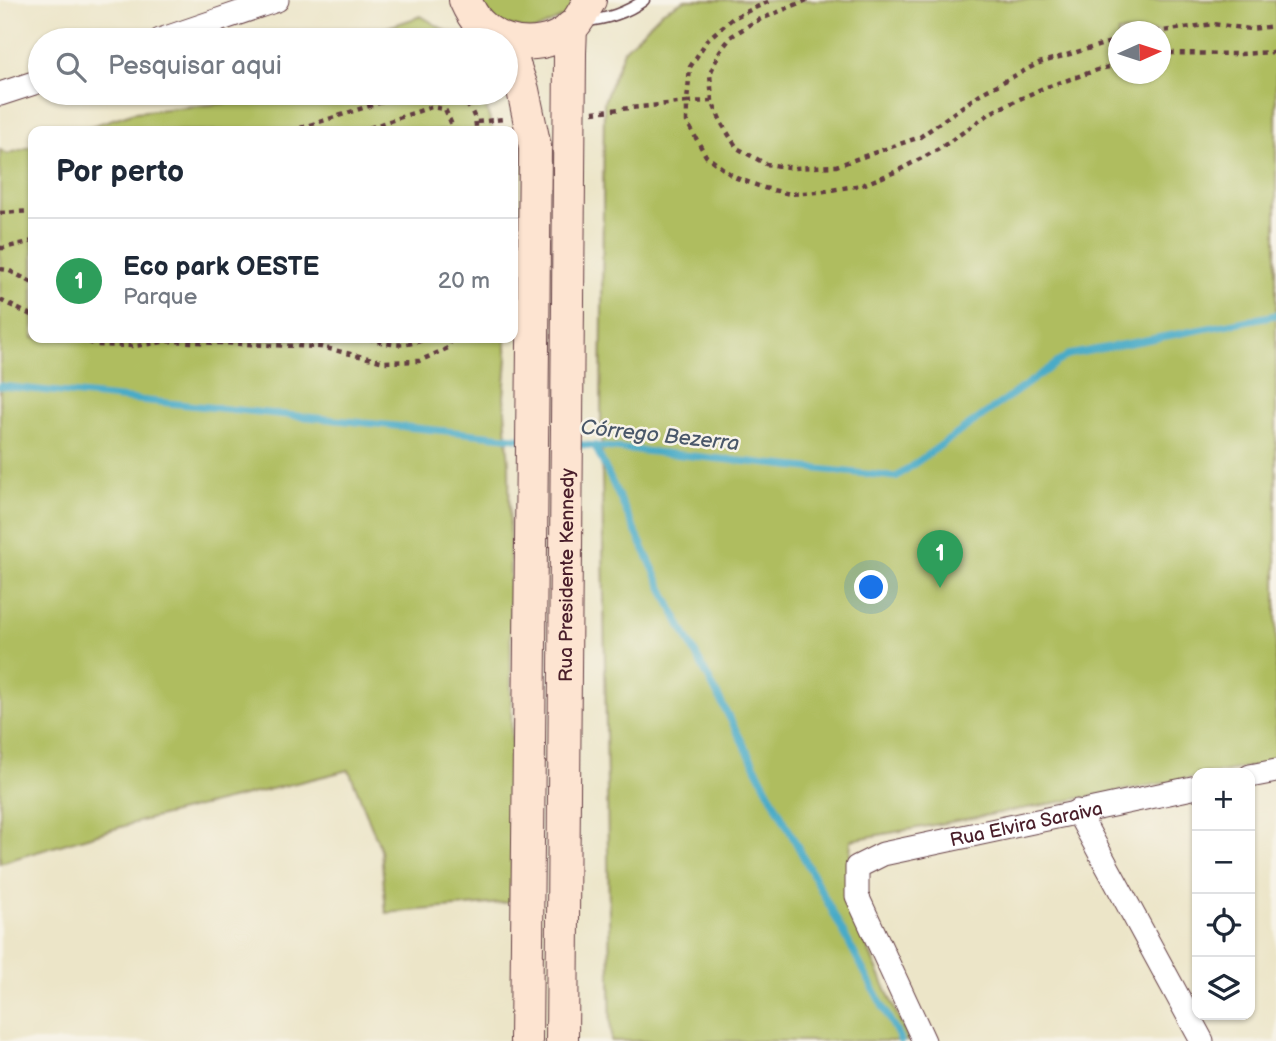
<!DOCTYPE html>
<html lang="pt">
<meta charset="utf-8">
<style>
:root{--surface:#fff;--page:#f2f2f3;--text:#1f2937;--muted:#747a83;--line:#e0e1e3;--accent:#1f6fb2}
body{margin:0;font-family:"Balsamiq Sans",sans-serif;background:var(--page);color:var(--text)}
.controls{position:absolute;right:21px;bottom:21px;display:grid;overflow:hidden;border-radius:14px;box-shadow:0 2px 5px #0004}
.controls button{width:63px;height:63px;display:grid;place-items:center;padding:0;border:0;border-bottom:2px solid var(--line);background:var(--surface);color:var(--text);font:35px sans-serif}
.compass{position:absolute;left:1108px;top:21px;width:63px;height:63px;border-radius:50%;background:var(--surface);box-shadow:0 2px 5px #0004;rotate:87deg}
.you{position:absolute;left:872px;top:588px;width:24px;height:24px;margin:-18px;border:5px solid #fff;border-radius:50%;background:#1a73e8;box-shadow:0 0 0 10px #1a73e833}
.badge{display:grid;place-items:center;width:46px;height:46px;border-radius:50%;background:var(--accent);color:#fff;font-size:23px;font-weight:700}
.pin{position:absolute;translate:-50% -58px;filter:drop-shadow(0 2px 4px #0008)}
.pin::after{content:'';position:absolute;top:37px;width:24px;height:21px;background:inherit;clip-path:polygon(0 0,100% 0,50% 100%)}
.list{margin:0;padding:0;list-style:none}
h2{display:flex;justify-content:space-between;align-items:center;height:91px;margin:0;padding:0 28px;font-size:30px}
h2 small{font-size:23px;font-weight:400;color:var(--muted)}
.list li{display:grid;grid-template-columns:46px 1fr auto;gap:21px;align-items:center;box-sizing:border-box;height:126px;padding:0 28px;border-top:2px solid var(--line)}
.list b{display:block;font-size:26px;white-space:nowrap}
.list p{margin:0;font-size:23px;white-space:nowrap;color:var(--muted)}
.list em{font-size:23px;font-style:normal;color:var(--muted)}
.icon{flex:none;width:38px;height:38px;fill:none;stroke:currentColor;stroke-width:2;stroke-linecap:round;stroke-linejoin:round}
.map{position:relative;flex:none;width:1276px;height:1041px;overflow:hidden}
.search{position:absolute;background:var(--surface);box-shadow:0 2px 5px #0004;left:28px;top:28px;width:490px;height:77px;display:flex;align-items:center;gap:18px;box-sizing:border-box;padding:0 24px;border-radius:38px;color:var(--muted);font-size:26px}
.panel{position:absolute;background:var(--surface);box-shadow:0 2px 5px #0004;left:28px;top:126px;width:490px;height:217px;border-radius:14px}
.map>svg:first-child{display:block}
.green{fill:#afbd5f;stroke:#7c6e45;stroke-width:2;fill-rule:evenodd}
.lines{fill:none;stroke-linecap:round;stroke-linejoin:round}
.stream{stroke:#48abc7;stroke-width:7}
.service-casing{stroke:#623d43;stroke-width:13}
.minor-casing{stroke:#623d43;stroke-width:25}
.secondary-casing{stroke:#623d43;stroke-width:34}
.path{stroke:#623d43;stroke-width:4.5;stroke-dasharray:5 5;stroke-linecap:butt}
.service{stroke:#fff;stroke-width:10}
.minor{stroke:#fff;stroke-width:23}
.secondary{stroke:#fde4d1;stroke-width:32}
.labels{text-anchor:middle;stroke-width:5;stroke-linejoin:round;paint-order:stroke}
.street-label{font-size:19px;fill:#4a1f2b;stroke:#f7f3e8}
.water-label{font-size:21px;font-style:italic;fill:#495769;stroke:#f7f3e8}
</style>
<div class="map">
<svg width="1276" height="1041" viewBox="0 0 1276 1041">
<rect width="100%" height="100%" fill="#f7f3e8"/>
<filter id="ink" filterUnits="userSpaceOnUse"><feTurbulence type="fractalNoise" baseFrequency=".0143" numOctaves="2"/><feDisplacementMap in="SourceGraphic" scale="14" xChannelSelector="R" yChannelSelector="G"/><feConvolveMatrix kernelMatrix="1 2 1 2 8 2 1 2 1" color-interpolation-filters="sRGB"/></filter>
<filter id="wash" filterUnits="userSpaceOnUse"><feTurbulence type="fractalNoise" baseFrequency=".00686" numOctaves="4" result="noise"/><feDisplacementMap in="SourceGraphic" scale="28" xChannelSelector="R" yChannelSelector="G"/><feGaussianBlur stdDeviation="1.57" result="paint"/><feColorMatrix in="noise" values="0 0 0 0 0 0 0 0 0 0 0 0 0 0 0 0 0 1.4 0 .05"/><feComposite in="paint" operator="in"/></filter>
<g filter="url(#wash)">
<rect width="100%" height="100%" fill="#ece5c8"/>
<!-- green -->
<g class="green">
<polygon points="478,0 577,0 566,16 533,31 498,23"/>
<path d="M 685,0 L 1276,0 L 1276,762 L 1215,773 L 1197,773 L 1197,777 L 851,840 L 847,902 L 909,1041 L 611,1041 L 601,415 L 604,102 L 624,50 L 663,11 ZM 1118,32 L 1160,32 L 1160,74 L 1118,74 Z"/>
<polygon points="421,16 461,40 349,40"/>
<polygon points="245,93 482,93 493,131 76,131 135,112 228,103"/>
<polygon points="33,146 33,338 505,338 507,358 504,397 509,465 513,902 386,913 381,850 349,770 141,821 0,863 0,150 7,154"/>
</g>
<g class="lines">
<!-- stream -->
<g class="stream">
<polyline points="0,386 525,439"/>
<polyline points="575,444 896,477 1068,355 1276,315"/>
<polyline points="595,446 676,617 901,1041"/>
</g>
</g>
</g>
<g filter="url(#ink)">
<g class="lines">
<defs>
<path id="service" d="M 585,21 C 605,20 628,12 644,0"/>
<g id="minor">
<polyline points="160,40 277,0"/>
<polyline points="0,94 40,81"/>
<polyline points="1250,776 1276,771"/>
<polyline points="1077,811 1202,1041"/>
<path id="s1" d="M 924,1041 L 857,896 L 857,867 L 883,854 L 1197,787"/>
</g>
<g id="secondary">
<path d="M 465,0 C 469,9 473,17 479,23 C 505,50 550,50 575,24 C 581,17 585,8 590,0"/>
<polyline points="506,42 523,90 535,147 526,1041"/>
<path id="s2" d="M 562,1041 L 570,53 L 571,27"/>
</g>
</defs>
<!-- service casing -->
<use href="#service" class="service-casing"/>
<!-- minor casing -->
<use href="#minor" class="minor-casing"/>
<!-- secondary casing -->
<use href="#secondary" class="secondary-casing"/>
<!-- path -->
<g class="path">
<polyline points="807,0 754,22 732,36 720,51 710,74 712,101 722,124 737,148 766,164 794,168 836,166 920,137 980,94 1039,63 1118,40"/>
<polyline points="1155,32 1213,24 1250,29 1276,26"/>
<polyline points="1160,55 1169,53 1238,54 1276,52"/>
<path d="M 450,93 C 466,101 477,112 476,131"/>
<polyline points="712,101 687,102 690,67 708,39 733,18 772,0"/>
<polyline points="593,112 687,102 687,122 706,156 734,177 764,188 790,194 818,192 862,185 895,172 939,149 992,112 1041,89 1100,69 1118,65"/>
<polyline points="477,122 504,119"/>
<polyline points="291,131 410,93"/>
<polyline points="360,131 431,107 445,109 452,125 452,131"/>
<polyline points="0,213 33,211"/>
<polyline points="0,248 4,248 33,241"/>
<polyline points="0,269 8,270 33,283"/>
<polyline points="0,300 33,316"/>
<polyline points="79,338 96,345 135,346 169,341 321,347 385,362 419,361 448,348 452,338"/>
<path d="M 368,338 C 387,345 407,348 426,338"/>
</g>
<!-- service -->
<use href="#service" class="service"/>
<!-- minor -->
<use href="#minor" class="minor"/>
<!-- secondary -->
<use href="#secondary" class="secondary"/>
</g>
</g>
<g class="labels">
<!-- street labels -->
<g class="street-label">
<text dy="7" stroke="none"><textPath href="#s2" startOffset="466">Rua Presidente Kennedy</textPath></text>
<text dy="7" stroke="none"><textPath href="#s1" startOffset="364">Rua Elvira Saraiva</textPath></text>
</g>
<!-- water labels -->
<g class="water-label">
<text transform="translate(660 435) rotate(6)" y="7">Córrego Bezerra</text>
</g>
</g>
</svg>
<div class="controls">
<button>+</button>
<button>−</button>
<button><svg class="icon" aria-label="locate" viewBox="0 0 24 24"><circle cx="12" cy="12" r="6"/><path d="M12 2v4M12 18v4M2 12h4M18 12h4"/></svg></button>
<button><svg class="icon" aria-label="layers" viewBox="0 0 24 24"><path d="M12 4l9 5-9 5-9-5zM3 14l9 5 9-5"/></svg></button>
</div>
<svg class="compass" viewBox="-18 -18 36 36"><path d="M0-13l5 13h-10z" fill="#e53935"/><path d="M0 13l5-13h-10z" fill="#747a83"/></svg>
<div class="you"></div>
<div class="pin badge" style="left:940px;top:588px;background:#2e9e5b">1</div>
<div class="search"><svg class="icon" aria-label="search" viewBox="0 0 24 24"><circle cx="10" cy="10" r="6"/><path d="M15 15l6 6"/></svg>Pesquisar aqui</div>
<section class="panel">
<h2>Por perto<small></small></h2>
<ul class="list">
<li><span class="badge" style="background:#2e9e5b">1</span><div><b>Eco park OESTE</b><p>Parque</p></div><em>20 m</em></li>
</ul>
</section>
</div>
